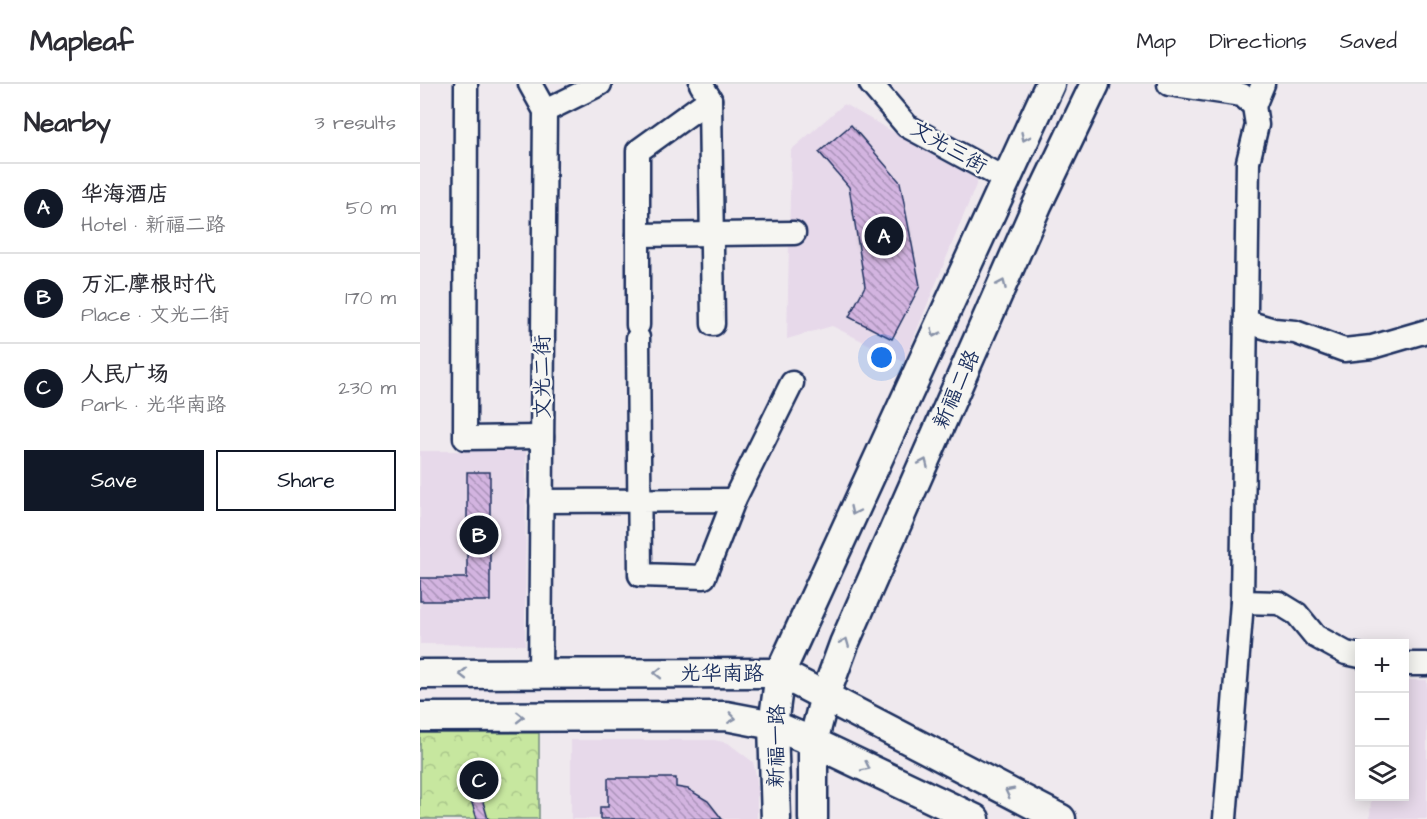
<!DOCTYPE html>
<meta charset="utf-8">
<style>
:root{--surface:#fff;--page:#f2f2f3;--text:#2b2b33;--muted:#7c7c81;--line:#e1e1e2;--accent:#111827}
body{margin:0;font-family:"Architects Daughter","LXGW WenKai TC",sans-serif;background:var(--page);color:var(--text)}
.controls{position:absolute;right:18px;bottom:18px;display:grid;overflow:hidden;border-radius:0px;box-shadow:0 3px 15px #0003}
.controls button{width:54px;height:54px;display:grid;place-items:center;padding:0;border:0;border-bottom:2px solid var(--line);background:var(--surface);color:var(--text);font:30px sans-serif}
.you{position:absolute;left:462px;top:274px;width:21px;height:21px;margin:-15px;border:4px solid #fff;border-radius:50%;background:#1a73e8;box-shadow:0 0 0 9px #1a73e833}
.badge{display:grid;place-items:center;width:39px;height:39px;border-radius:50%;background:var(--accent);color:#fff;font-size:20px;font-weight:700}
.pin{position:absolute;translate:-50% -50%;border:3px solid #fff;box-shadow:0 2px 6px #0006}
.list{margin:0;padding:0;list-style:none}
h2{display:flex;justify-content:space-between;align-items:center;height:78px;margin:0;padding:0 24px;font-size:26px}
h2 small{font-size:20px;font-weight:400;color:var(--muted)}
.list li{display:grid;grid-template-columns:39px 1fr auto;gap:18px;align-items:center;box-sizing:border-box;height:90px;padding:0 24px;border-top:2px solid var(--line)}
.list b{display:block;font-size:22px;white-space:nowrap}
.list p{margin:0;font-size:20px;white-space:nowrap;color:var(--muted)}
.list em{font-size:20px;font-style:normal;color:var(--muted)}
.actions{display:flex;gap:12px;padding:18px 24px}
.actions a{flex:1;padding:14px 0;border:2px solid var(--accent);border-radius:0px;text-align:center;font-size:21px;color:var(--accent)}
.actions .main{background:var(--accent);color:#fff}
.icon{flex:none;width:33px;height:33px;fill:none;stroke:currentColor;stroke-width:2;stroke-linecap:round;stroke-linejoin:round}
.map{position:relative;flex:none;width:1007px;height:735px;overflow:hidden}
header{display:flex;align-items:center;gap:36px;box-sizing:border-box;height:84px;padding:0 30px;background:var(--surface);border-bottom:2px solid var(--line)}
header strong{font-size:28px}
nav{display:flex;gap:33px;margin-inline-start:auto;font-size:21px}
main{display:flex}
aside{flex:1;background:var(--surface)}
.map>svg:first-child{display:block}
.built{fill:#e7d9ea}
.forest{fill:url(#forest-crowns);stroke:#718b7e;stroke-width:1.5}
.building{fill:url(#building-back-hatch);stroke:#1b2f5e;stroke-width:1.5}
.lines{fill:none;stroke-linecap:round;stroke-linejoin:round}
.minor-casing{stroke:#1b2f5e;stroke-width:27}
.major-casing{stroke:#1b2f5e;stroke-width:33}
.minor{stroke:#f6f6f2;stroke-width:22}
.major{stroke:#f6f6f2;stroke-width:28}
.oneway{stroke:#8892a8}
.labels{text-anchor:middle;stroke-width:5;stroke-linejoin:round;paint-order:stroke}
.street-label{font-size:21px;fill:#1b2f5e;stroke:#f6f6f2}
</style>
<header>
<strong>Mapleaf</strong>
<nav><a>Map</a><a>Directions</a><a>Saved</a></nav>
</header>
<main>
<aside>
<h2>Nearby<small>3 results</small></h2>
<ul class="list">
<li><span class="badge">A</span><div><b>华海酒店</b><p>Hotel · 新福二路</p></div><em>50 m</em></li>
<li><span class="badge">B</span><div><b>万汇·摩根时代</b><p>Place · 文光二街</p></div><em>170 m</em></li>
<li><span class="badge">C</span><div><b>人民广场</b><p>Park · 光华南路</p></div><em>230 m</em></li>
</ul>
<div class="actions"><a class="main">Save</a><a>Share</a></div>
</aside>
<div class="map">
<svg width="1007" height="735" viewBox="0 0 1007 735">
<defs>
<pattern id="forest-crowns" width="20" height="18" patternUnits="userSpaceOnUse" patternTransform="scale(1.5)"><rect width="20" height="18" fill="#c7e79f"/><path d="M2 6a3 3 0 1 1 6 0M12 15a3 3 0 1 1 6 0" fill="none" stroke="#aac68b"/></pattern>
<pattern id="building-back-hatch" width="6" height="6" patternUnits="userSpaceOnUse" patternTransform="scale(1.5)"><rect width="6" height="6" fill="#d3b4e0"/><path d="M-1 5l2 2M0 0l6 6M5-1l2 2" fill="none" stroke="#aa93b9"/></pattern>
</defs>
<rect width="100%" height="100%" fill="#efe9ee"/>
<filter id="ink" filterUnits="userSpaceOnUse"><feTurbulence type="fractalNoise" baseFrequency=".0167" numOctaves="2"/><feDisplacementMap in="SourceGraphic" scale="12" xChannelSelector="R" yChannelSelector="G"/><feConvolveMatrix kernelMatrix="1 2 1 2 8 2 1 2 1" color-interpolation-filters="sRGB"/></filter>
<g filter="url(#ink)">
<!-- built -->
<g class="built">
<polygon points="424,20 558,96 484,278 412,242 367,255 371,66"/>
<polygon points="0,367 106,367 105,561 0,560"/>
<polygon points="985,596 1007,596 1007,735 950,735 951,713 984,712"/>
<polygon points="151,656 294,656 308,659 333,678 337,695 337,735 151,735"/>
</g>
<!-- forest -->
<rect class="forest" x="0" y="649" width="119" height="86"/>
<!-- building -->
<g class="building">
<polygon points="431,41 480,98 500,202 472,255 429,233 445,202 429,103 399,68"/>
<polygon points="47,388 70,388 70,517 0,517 0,494 47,494"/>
<polygon points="46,693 62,714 68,735 57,735 52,719 38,701"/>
<polygon points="188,694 256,694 256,703 268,705 288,717 302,735 180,735 180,723 188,723"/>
</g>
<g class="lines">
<defs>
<g id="minor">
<polyline points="46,0 45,354 122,353"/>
<polyline points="110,0 125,27 120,590"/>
<polyline points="451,0 487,42 585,95"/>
<polyline points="749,0 822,11 834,22 837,41 828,78 822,518 805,735"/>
<polyline points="290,15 293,240"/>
<polyline points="834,22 843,0"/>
<polyline points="125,27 180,0"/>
<polyline points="218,151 374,149"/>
<polyline points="827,238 854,246 875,248 924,266 952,263 1007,247"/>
<polyline points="218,241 218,67 290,15 281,0"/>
<polyline points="314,416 372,299"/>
<polyline points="121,417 314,416 284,493 220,491 218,254"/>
<polyline points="822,518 859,519 877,530 895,552 926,569 940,572"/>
<polyline points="984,580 1007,580"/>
</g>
<g id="major">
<polyline points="0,590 360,589 641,735"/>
<polyline points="0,633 306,632 353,641 393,658 555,735"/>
<polyline points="356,735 353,641 360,589 630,0"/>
<polyline points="393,735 393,658 405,612 424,560 617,121 675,0"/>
</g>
</defs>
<!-- minor casing -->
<use href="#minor" class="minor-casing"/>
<!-- major casing -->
<use href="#major" class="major-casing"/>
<!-- minor -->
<use href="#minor" class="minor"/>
<!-- major -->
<use href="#major" class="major"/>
</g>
<!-- one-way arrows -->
<defs><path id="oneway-chevron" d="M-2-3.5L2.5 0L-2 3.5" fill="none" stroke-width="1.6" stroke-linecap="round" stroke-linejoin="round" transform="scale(1.5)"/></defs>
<g class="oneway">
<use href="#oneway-chevron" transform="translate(605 53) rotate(115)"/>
<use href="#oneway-chevron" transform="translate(582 200) rotate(-66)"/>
<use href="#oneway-chevron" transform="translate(515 249) rotate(115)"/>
<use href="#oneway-chevron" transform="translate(504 379) rotate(-66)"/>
<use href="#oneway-chevron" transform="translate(434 427) rotate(115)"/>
<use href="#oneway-chevron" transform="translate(425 558) rotate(-68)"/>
<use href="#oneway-chevron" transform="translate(238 589) rotate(180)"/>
<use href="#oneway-chevron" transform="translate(43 590) rotate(180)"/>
<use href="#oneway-chevron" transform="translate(100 633)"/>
<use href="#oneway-chevron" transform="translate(312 634) rotate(8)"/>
<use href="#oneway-chevron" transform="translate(446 683) rotate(26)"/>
<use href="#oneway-chevron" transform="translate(589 708) rotate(-153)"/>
</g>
</g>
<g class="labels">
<!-- street labels -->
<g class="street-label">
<text transform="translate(529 63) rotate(30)" y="7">文光三街</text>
<text transform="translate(122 293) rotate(-90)" y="7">文光二街</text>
<text transform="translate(536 305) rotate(-66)" y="7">新福二路</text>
<text x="302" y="596">光华南路</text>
<text transform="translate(356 662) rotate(-89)" y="7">新福一路</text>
</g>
</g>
</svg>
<div class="controls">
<button>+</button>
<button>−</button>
<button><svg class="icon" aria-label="layers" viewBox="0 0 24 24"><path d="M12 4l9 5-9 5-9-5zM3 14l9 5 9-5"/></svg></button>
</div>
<div class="you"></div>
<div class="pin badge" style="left:464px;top:152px">A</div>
<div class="pin badge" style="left:59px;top:451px">B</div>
<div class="pin badge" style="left:59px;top:696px">C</div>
</div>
</main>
